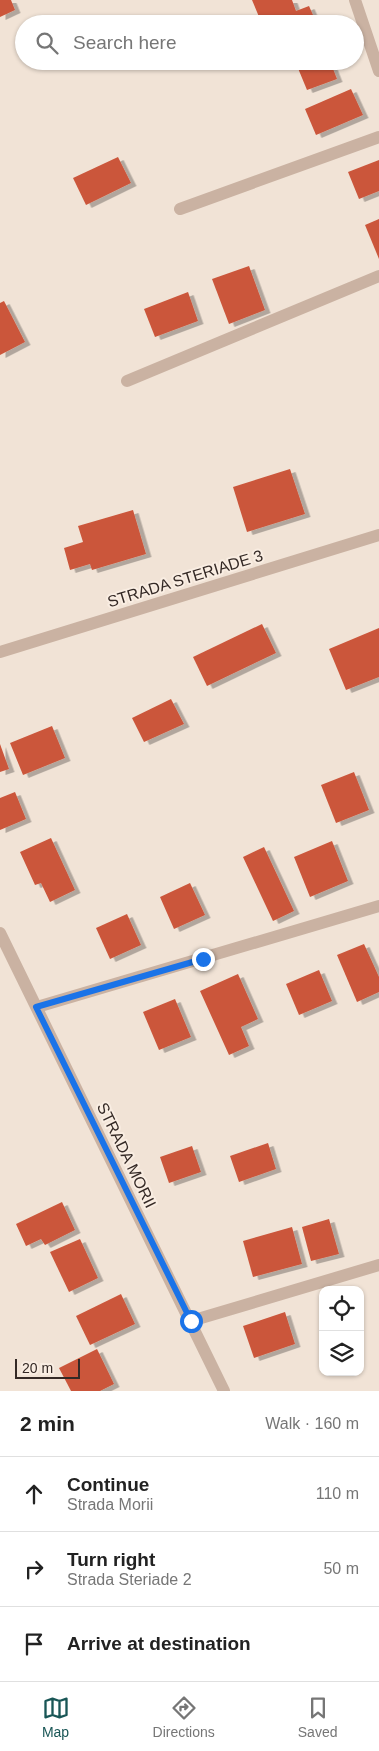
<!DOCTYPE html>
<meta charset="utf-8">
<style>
:root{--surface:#fff;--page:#f6f6f6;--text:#222;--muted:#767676;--line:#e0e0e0;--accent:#195656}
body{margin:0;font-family:Arial,sans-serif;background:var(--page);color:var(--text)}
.controls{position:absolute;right:15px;bottom:15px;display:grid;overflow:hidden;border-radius:10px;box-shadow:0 1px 4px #0004}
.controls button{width:45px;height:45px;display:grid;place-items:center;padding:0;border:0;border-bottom:1px solid var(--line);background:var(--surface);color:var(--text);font:25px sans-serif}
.scale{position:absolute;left:15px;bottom:12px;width:65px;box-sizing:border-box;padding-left:5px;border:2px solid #342925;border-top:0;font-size:14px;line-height:18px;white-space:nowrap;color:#342925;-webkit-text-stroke:4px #f9ede2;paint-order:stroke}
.stop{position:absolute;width:15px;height:15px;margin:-11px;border:4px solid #1a73e8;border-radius:50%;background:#fff}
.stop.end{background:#1a73e8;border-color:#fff;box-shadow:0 1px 5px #0008}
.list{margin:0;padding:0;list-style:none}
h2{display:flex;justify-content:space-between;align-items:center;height:65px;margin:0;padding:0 20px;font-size:21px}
h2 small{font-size:16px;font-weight:400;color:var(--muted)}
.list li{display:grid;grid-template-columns:32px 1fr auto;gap:15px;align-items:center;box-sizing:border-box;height:75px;padding:0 20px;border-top:1px solid var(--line)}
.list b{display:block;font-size:19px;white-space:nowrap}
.list p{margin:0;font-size:16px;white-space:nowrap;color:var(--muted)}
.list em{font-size:16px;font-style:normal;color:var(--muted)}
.icon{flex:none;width:28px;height:28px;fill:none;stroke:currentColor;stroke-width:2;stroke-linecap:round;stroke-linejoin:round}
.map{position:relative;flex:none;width:379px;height:1391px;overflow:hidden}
.search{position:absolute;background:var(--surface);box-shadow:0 1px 4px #0004;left:15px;right:15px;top:15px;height:55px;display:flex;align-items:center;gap:12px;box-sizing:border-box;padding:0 18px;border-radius:28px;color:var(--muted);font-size:19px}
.sheet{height:290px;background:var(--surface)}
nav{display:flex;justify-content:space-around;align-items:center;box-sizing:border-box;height:70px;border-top:1px solid var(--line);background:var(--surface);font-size:14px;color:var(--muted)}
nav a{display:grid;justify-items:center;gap:2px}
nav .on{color:var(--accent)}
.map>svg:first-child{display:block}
.building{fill:#cb563b;filter:url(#shadow)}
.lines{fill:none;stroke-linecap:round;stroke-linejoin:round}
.minor{stroke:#cab2a2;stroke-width:12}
.route{stroke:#1a73e8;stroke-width:6}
.labels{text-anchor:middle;stroke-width:4;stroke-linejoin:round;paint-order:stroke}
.street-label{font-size:16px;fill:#342925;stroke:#f9ede2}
</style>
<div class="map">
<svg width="379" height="1391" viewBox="0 0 379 1391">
<defs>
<filter id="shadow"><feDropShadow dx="5.5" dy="3" stdDeviation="0" flood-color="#0004"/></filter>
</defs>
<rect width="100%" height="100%" fill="#f1e3d6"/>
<!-- building -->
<g class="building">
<polygon points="0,0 11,0 15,10 0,17"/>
<polygon points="252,0 292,0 296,11 309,6 317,24 262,24"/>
<polygon points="295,61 330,61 337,79 307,90"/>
<polygon points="351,89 363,115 316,135 305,109"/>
<polygon points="118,157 131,183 86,205 73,178"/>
<polygon points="379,160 379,191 359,199 348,172"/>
<polygon points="379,219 379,259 365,225"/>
<polygon points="249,266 265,310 229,324 212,279"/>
<polygon points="188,292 198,321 155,337 144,309"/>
<polygon points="4,301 25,342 0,355 0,303"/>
<polygon points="290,469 305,514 247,532 233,487"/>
<polygon points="133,510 146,554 92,570 90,564 70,570 64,548 83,542 78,526"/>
<polygon points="262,624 276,653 207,686 193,657"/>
<polygon points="379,628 379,677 346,690 329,649"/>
<polygon points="171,699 184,724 144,742 132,718"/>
<polygon points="52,726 65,758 23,775 10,743"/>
<polygon points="0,744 9,769 0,772"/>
<polygon points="354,772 369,810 336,823 321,785"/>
<polygon points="15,792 26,819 0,830 0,798"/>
<polygon points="51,838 75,890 50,902 41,883 35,885 20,852"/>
<polygon points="332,841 348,881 310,897 294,857"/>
<polygon points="264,847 294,911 273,921 243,857"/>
<polygon points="190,883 205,915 174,929 160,897"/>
<polygon points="127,914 141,945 110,959 96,928"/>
<polygon points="364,944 379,977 379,992 357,1002 337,955"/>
<polygon points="319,970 332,1001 299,1015 286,984"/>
<polygon points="238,974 258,1019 241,1027 249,1046 229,1055 200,991"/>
<polygon points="175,999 191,1037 159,1050 143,1012"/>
<polygon points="268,1143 276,1169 239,1182 230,1156"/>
<polygon points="192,1146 201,1172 169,1183 160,1157"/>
<polygon points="62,1202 75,1230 45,1245 41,1239 26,1246 16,1224"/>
<polygon points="329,1219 339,1254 311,1261 302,1227"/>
<polygon points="292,1227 302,1264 253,1277 243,1241"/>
<polygon points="80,1239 98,1278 69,1292 50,1252"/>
<polygon points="121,1294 135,1324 90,1345 76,1316"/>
<polygon points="285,1312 295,1344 254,1358 243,1326"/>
<polygon points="97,1349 114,1384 100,1391 71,1391 59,1368"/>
</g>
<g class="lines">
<!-- minor -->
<g class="minor">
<polyline points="355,0 379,71"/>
<polyline points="180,209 379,137"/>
<polyline points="127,381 379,276"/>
<polyline points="0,652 379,535"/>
<polyline points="0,933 224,1391"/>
<polyline points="37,1007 379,906"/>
<polyline points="191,1321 379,1265"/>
</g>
</g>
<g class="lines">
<!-- route -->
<polyline class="route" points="191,1321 36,1007 203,959"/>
</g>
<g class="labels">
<!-- street labels -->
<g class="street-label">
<text transform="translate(185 578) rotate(-17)" y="6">STRADA STERIADE 3</text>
<text transform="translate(127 1155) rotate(64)" y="6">STRADA MORII</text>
</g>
</g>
</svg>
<div class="controls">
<button><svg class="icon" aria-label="locate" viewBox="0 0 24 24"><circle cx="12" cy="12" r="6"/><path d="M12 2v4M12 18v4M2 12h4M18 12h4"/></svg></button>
<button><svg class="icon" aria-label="layers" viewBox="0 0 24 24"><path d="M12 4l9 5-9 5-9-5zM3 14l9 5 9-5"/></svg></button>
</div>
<div class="scale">20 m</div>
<div class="stop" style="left:191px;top:1321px"></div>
<div class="stop end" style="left:203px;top:959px"></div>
<div class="search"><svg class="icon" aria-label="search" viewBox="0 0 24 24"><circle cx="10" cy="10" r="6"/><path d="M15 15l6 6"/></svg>Search here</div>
</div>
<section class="sheet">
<h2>2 min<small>Walk · 160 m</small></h2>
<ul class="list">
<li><svg class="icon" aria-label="ahead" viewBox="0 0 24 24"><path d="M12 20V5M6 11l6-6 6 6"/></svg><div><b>Continue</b><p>Strada Morii</p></div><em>110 m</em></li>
<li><svg class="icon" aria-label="right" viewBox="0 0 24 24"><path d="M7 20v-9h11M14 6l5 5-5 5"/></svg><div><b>Turn right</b><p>Strada Steriade 2</p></div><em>50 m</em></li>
<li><svg class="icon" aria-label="arrive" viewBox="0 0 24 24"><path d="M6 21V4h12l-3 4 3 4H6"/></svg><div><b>Arrive at destination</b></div></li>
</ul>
</section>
<nav>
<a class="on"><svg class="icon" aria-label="map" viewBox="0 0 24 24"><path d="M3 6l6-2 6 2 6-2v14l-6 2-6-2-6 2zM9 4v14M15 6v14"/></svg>Map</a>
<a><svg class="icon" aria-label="directions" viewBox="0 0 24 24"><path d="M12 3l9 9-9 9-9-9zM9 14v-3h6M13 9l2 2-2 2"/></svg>Directions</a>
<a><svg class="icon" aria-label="saved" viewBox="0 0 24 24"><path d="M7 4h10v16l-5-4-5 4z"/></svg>Saved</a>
</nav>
